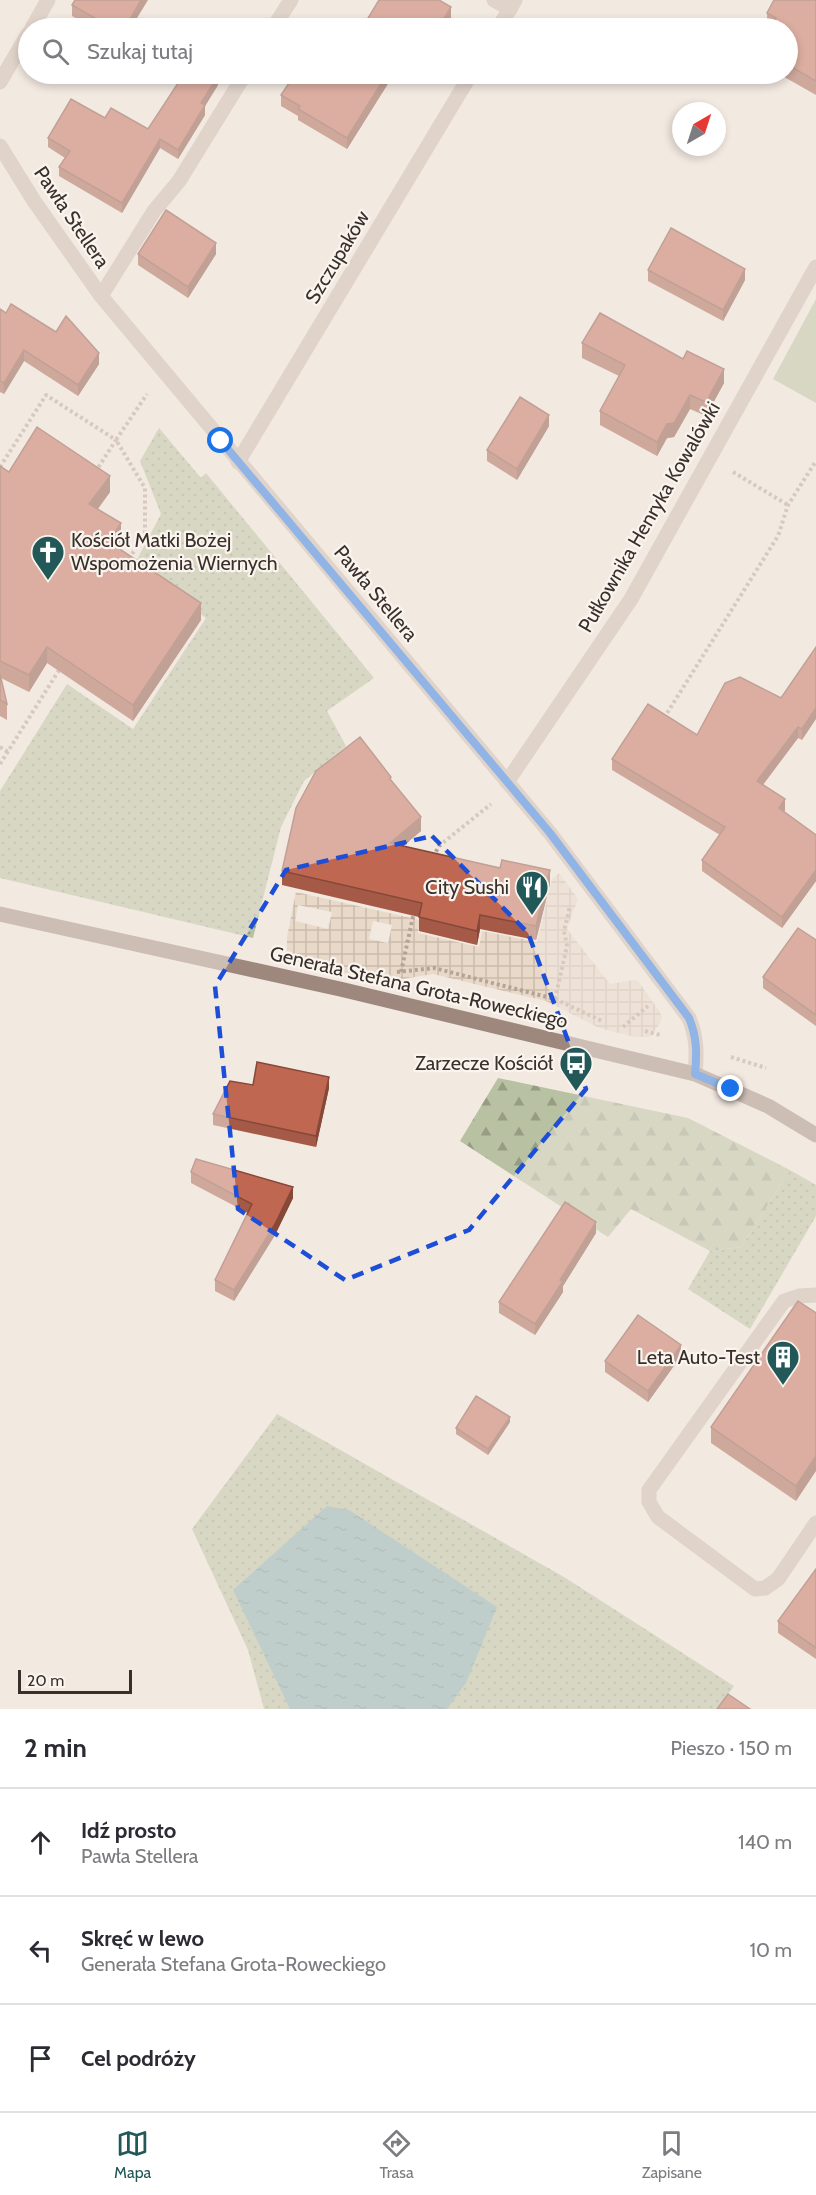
<!DOCTYPE html>
<html lang="pl">
<meta charset="utf-8">
<style>
:root{--surface:#fff;--page:#f2f2f3;--text:#2b2b33;--muted:#7c7c81;--line:#e1e1e2;--accent:#235859}
body{margin:0;font-family:Cabin,sans-serif;background:var(--page);color:var(--text)}
.compass{position:absolute;left:672px;top:102px;width:54px;height:54px;border-radius:50%;background:var(--surface);box-shadow:0 3px 9px #0003;rotate:39deg}
.scale{position:absolute;left:18px;bottom:15px;width:114px;box-sizing:border-box;padding-left:6px;border:3px solid #392f2b;border-top:0;font-size:16px;line-height:21px;white-space:nowrap;color:#392f2b;-webkit-text-stroke:4px #faf4ee;paint-order:stroke}
.stop{position:absolute;width:18px;height:18px;margin:-14px;border:4px solid #1a73e8;border-radius:50%;background:#fff}
.stop.end{background:#1a73e8;border-color:#fff;box-shadow:0 2px 6px #0008}
.list{margin:0;padding:0;list-style:none}
h2{display:flex;justify-content:space-between;align-items:center;height:78px;margin:0;padding:0 24px;font-size:26px}
h2 small{font-size:20px;font-weight:400;color:var(--muted)}
.list li{display:grid;grid-template-columns:39px 1fr auto;gap:18px;align-items:center;box-sizing:border-box;height:108px;padding:0 24px;border-top:2px solid var(--line)}
.list b{display:block;font-size:22px;white-space:nowrap}
.list p{margin:0;font-size:20px;white-space:nowrap;color:var(--muted)}
.list em{font-size:20px;font-style:normal;color:var(--muted)}
.icon{flex:none;width:33px;height:33px;fill:none;stroke:currentColor;stroke-width:2;stroke-linecap:round;stroke-linejoin:round}
.map{position:relative;flex:none;width:816px;height:1709px;overflow:hidden}
.search{position:absolute;background:var(--surface);box-shadow:0 3px 9px #0003;left:18px;right:18px;top:18px;height:66px;display:flex;align-items:center;gap:15px;box-sizing:border-box;padding:0 21px;border-radius:33px;color:var(--muted);font-size:22px}
.sheet{height:402px;background:var(--surface)}
nav{display:flex;justify-content:space-around;align-items:center;box-sizing:border-box;height:84px;border-top:2px solid var(--line);background:var(--surface);font-size:16px;color:var(--muted)}
nav a{display:grid;justify-items:center;gap:3px}
nav .on{color:var(--accent)}
.map>svg:first-child{display:block}
.grass{fill:url(#grass-dots)}
.forest{fill:url(#forest-firs)}
.pitch{fill:#b8c1a1}
.plaza{fill:url(#plaza-grid);fill-rule:evenodd}
.water{fill:url(#water-ripples)}
.lines{fill:none;stroke-linecap:round;stroke-linejoin:round}
.path{stroke:#b6a397;stroke-width:4;stroke-dasharray:3 3;stroke-linecap:butt}
.lane{stroke:#cab9ad;stroke-width:15}
.street{stroke:#cab9ad;stroke-width:15}
.secondary{stroke:#9e887e;stroke-width:15}
.wall{fill:#a55947}
.shaded-wall{fill:#864839}
.building{fill:#c06752;stroke:#864839;stroke-width:1.5}
.route{stroke:#1a73e8;stroke-width:8}
.marked{fill:none;stroke:#1d4ed8;stroke-width:4.5;stroke-dasharray:12 8;stroke-linejoin:round}
.labels{text-anchor:middle;stroke-width:4.5;stroke-linejoin:round;paint-order:stroke}
.street-label{font-size:20px;fill:#392f2b;stroke:#faf4ee}
.poi-label{font-size:20px;fill:#392f2b;stroke:#faf4ee;text-anchor:end}
</style>
<div class="map">
<svg width="816" height="1709" viewBox="0 0 816 1709">
<defs>
<pattern id="grass-dots" width="8" height="8" patternUnits="userSpaceOnUse" patternTransform="scale(1.5)"><rect width="8" height="8" fill="#b8c1a1"/><path d="M2 2h.1M6 6h.1" fill="none" stroke="#979d83" stroke-width="1.8" stroke-linecap="round"/></pattern>
<pattern id="forest-firs" width="22" height="20" patternUnits="userSpaceOnUse" patternTransform="scale(1.5)"><rect width="22" height="20" fill="#b8c1a1"/><path d="M5 1l3.5 6h-7zM16 11l3.5 6h-7z" fill="#979d83"/></pattern>
<pattern id="plaza-grid" width="8" height="8" patternUnits="userSpaceOnUse" patternTransform="scale(1.5)"><rect width="8" height="8" fill="#e9d9c9"/><path d="M0 4h8M4 0v8" fill="none" stroke="#c9bbad"/></pattern>
<pattern id="water-ripples" width="26" height="14" patternUnits="userSpaceOnUse" patternTransform="scale(1.5)"><rect width="26" height="14" fill="#81aeae"/><path d="M2 4q2-2 4 0t4 0M15 11q2-2 4 0t4 0" fill="none" stroke="#6b8e8e"/></pattern>
</defs>
<rect width="100%" height="100%" fill="#f2e9e1"/>
<!-- grass -->
<g class="grass">
<polygon points="159,428 201,478 206,473 374,678 327,711 346,746 304,781 281,827 253,938 0,878 0,791 67,684 133,729 206,618 133,567 161,514 140,461"/>
<polygon points="790,1170 816,1185 816,1216 750,1329 688,1289 710,1251 741,1247"/>
<polygon points="277,1414 564,1577 734,1686 718,1709 264,1709 248,1650 192,1529"/>
</g>
<!-- forest -->
<polygon class="forest" points="498,1078 688,1118 790,1170 741,1247 710,1251 631,1209 608,1237 460,1141"/>
<!-- pitch -->
<polygon class="pitch" points="816,299 816,403 773,379"/>
<!-- plaza -->
<path class="plaza" d="M 559,873 L 578,899 L 567,929 L 610,984 L 634,980 L 638,981 L 660,1012 L 662,1017 L 660,1023 L 650,1037 L 634,1037 L 599,1028 L 546,1001 L 433,974 L 384,982 L 299,962 L 291,957 L 287,951 L 287,937 L 296,892 L 420,920 L 418,933 L 479,947 L 482,931 L 537,942 L 552,879 ZM 298,905 L 332,912 L 328,929 L 295,921 ZM 373,921 L 392,925 L 388,943 L 369,939 Z"/>
<!-- water -->
<polygon class="water" points="327,1506 349,1510 497,1607 466,1683 447,1709 290,1709 233,1590"/>
<g class="lines">
<!-- path -->
<g class="path">
<polyline points="0,467 46,395 116,440 96,471"/>
<polyline points="733,472 788,505"/>
<polyline points="129,559 145,533 145,488 116,440 147,394"/>
<polyline points="664,718 778,536 788,505 816,461"/>
<polyline points="0,747 8,752"/>
<polyline points="0,764 61,667"/>
<polyline points="433,857 439,846 491,804"/>
<polyline points="397,972 434,968 555,999 602,1021"/>
<polyline points="401,972 414,912"/>
<polyline points="555,999 567,946 564,931 570,906"/>
<polyline points="623,1027 648,1006"/>
<polyline points="645,1031 660,1035"/>
<polyline points="731,1057 766,1068"/>
</g>
<!-- lane -->
<g class="lane">
<polyline points="494,0 510,9 515,0"/>
<polyline points="32,28 48,0"/>
<polyline points="273,28 291,0"/>
<polyline points="498,28 510,9"/>
<polyline points="0,82 28,34"/>
<polyline points="101,296 154,211 179,181 245,74"/>
<polyline points="238,462 471,74"/>
<polyline points="816,1295 799,1296 784,1301 649,1490 649,1502 658,1517 755,1589 765,1588 778,1579 816,1523"/>
</g>
<!-- street -->
<g class="street">
<path d="M 0,146 L 34,201 L 101,296 L 550,833 L 689,1018 C 697,1037 697,1053 695,1074"/>
<polyline points="507,782 631,599 816,267"/>
</g>
<!-- secondary -->
<polyline class="secondary" points="0,914 340,989 695,1074 768,1106 816,1135"/>
</g>
<!-- wall -->
<g class="wall">
<polygon points="816,0 816,95 779,74 788,74 788,28 770,28 767,27 767,13"/>
<polygon points="72,5 131,28 93,28 72,16"/>
<polygon points="394,74 347,149 298,120 298,116 281,106 281,95"/>
<polygon points="218,85 205,106 205,115 178,159 160,148 122,213 59,176 59,167 65,158 48,147 48,138 105,118 148,129"/>
<polygon points="138,254 216,254 188,298 138,265"/>
<polygon points="648,270 745,280 723,321 648,281"/>
<polygon points="0,309 99,364 78,396 24,361 4,394 0,392"/>
<polygon points="582,343 724,383 706,416 690,409 674,437 667,438 657,456 600,425 600,411 619,376 582,358"/>
<polygon points="549,426 517,480 487,461 487,450"/>
<polygon points="0,466 9,472 110,492 98,509 121,540 116,547 201,620 133,721 47,663 29,692 1,678 7,704 7,720 0,716"/>
<polygon points="816,647 802,740 798,738 763,785 785,810 784,812 816,835 816,881 782,928 702,871 702,860 720,835 612,770 612,759 697,735 781,698"/>
<polygon points="391,781 421,831 403,846 500,868 550,884 536,940 480,929 477,945 419,931 419,917 282,885 282,871"/>
<polygon points="816,940 816,1026 763,988 763,977"/>
<polygon points="253,1085 329,1088 316,1147 213,1125 213,1114"/>
<polygon points="191,1172 293,1198 275,1235 234,1301 215,1291 215,1280 248,1213 191,1183"/>
<polygon points="596,1233 563,1286 563,1292 535,1335 499,1313 499,1302"/>
<polygon points="798,1301 796,1501 711,1443 711,1427"/>
<polygon points="681,1356 648,1402 605,1372 605,1361"/>
<polygon points="510,1422 488,1455 456,1434 456,1428"/>
<polygon points="816,1569 816,1659 778,1633 778,1621"/>
</g>
<!-- shaded-wall -->
<g class="shaded-wall">
<polygon points="141,0 148,0 131,28 125,28"/>
<polygon points="451,7 451,18 444,28 438,28"/>
<polygon points="387,74 394,74 347,149 347,138"/>
<polygon points="218,76 218,85 205,106 205,115 178,159 178,150 201,103"/>
<polygon points="160,139 160,148 122,213 122,203"/>
<polygon points="216,243 216,254 188,298 188,287"/>
<polygon points="745,269 745,280 723,321 723,310"/>
<polygon points="24,350 24,361 4,394 4,383"/>
<polygon points="99,353 99,364 78,396 78,385"/>
<polygon points="724,369 724,383 706,416 706,402"/>
<polygon points="690,395 690,409 674,437 667,438 657,456 657,442 667,424"/>
<polygon points="549,415 549,426 517,480 517,469"/>
<polygon points="110,476 110,492 89,520 89,504"/>
<polygon points="121,523 121,540 109,558 109,542"/>
<polygon points="201,603 201,620 133,721 133,705"/>
<polygon points="47,647 47,663 29,692 29,675"/>
<polygon points="816,708 816,719 802,740 802,729"/>
<polygon points="798,727 798,738 757,792 757,781"/>
<polygon points="785,799 785,810 779,820 779,808"/>
<polygon points="421,817 421,831 390,857 390,843"/>
<polygon points="550,870 550,884 536,940 536,926"/>
<polygon points="816,870 816,881 782,928 782,917"/>
<polygon points="480,915 480,929 477,945 477,931"/>
<polygon points="329,1077 329,1088 316,1147 316,1136"/>
<polygon points="293,1187 293,1198 275,1235 234,1301 234,1290"/>
<polygon points="596,1222 596,1233 563,1286 563,1292 535,1335 535,1324 560,1280"/>
<polygon points="681,1345 681,1356 648,1402 648,1391"/>
<polygon points="510,1417 510,1422 488,1455 488,1449"/>
<polygon points="816,1456 816,1471 796,1501 796,1486"/>
</g>
<!-- building -->
<g class="building">
<polygon points="75,0 141,0 125,28 112,28 72,5"/>
<polygon points="379,0 439,0 451,7 438,28 362,28"/>
<polygon points="774,0 816,0 816,81 788,65 788,28 770,28 776,18 767,13"/>
<polygon points="184,74 214,74 218,76 201,103 205,105 178,150 160,139 122,203 59,167 70,151 48,138 71,99 105,118 111,108 148,129"/>
<polygon points="295,74 387,74 347,138 298,109 300,106 281,95"/>
<polygon points="166,210 216,243 188,287 138,254"/>
<polygon points="671,228 745,269 723,310 648,270"/>
<polygon points="11,304 56,332 66,316 99,353 78,385 24,350 4,383 0,381 0,309 6,313"/>
<polygon points="600,313 683,359 687,351 724,369 706,402 690,395 674,423 667,424 657,442 600,411 625,365 582,343"/>
<polygon points="520,397 549,415 517,469 487,450"/>
<polygon points="37,427 110,476 89,504 121,523 109,542 201,603 133,705 47,647 29,675 0,661 0,466 9,472"/>
<polygon points="816,647 816,708 802,729 798,727 757,781 785,799 779,808 816,835 816,870 782,917 702,860 725,827 612,759 648,704 697,735 725,683 740,677 781,698"/>
<polygon points="0,674 7,704 0,700"/>
<polygon points="360,737 391,777 390,779 421,817 390,843 500,868 502,860 550,870 536,926 480,915 477,931 419,917 422,903 282,871 296,808 316,771"/>
<polygon points="798,928 816,940 816,1015 763,977"/>
<polygon points="257,1062 329,1077 316,1136 213,1114 230,1081 253,1085"/>
<polygon points="196,1159 293,1187 275,1224 234,1290 215,1280 252,1204 191,1172"/>
<polygon points="565,1202 596,1222 560,1280 563,1281 535,1324 499,1302"/>
<polygon points="798,1301 816,1313 816,1456 796,1486 711,1427"/>
<polygon points="638,1315 681,1345 648,1391 605,1361"/>
<polygon points="476,1396 510,1417 488,1449 456,1428"/>
<polygon points="816,1569 816,1648 778,1621"/>
<polygon points="728,1694 750,1709 717,1709"/>
</g>
<g class="lines">
<!-- route -->
<path class="route" d="M 221,441 L 550,833 L 689,1018 C 697,1037 697,1053 695,1074 L 731,1089"/>
</g>
<!-- marked area -->
<path d="M0 0H816V1709H0ZM 432,836 L 528,933 L 586,1089 L 469,1230 L 345,1280 L 238,1209 L 215,986 L 286,870 Z" fill="#f2e9e1" fill-opacity=".55" fill-rule="evenodd"/>
<path class="marked" d="M 432,836 L 528,933 L 586,1089 L 469,1230 L 345,1280 L 238,1209 L 215,986 L 286,870 Z"/>
<!-- icons -->
<defs>
<symbol id="church-pin" viewBox="-11 -11 22 30"><path d="M0 17L-7.5 6A9.5 9.5 0 1 1 7.5 6Z" fill="#235859" stroke="#faf4ee"/><path d="M-1.2-6h2.4v3.5h3.3v2.4h-3.3V6h-2.4V-.1h-3.3v-2.4h3.3Z" fill="#fff"/></symbol>
<symbol id="restaurant-pin" viewBox="-11 -11 22 30"><path d="M0 17L-7.5 6A9.5 9.5 0 1 1 7.5 6Z" fill="#235859" stroke="#faf4ee"/><path d="M-5-6h1v4h1v-4h1v4h1v-4h1v5L-1.5 .5V6h-2V.5L-5-1ZM5-6V6H3V1.5H1.5Q1.5-4 5-6Z" fill="#fff"/></symbol>
<symbol id="bus-pin" viewBox="-11 -11 22 30"><path d="M0 17L-7.5 6A9.5 9.5 0 1 1 7.5 6Z" fill="#235859" stroke="#faf4ee"/><path d="M-5-6H5V4H4V6H2V4H-2V6H-4V4H-5ZM-3.5-4V0h7V-4ZM-3.5 1.2v1.5H-2V1.2ZM2 1.2v1.5H3.5V1.2Z" fill="#fff"/></symbol>
<symbol id="building-pin" viewBox="-11 -11 22 30"><path d="M0 17L-7.5 6A9.5 9.5 0 1 1 7.5 6Z" fill="#235859" stroke="#faf4ee"/><path d="M-4-6H4V6H1V3H-1V6H-4ZM-2.5-4.3h1.7v1.8h-1.7ZM.8-4.3h1.7v1.8H.8ZM-2.5-1h1.7V.8h-1.7ZM.8-1h1.7V.8H.8Z" fill="#fff"/></symbol>
</defs>
<g fill-rule="evenodd">
<use href="#church-pin" x="29" y="533" width="38" height="52"/>
<use href="#restaurant-pin" x="513" y="868" width="38" height="52"/>
<use href="#bus-pin" x="557" y="1044" width="38" height="52"/>
<use href="#building-pin" x="764" y="1338" width="38" height="52"/>
</g>
<g class="labels">
<!-- street labels -->
<g class="street-label">
<text transform="translate(72 217) rotate(56)" y="7">Pawła Stellera</text>
<text transform="translate(337 257) rotate(-59)" y="7">Szczupaków</text>
<text transform="translate(649 517) rotate(-60)" y="7">Pułkownika Henryka Kowalówki</text>
<text transform="translate(376 593) rotate(50)" y="7">Pawła Stellera</text>
<text transform="translate(419 987) rotate(13)" y="7">Generała Stefana Grota-Roweckiego</text>
</g>
<!-- poi labels -->
<g class="poi-label">
<text x="71" y="547" text-anchor="start">Kościół Matki Bożej<tspan x="71" dy="23">Wspomożenia Wiernych</tspan></text>
<text x="509" y="894">City Sushi</text>
<text x="553" y="1070">Zarzecze Kościół</text>
<text x="760" y="1364">Leta Auto-Test</text>
</g>
</g>
</svg>
<svg class="compass" viewBox="-18 -18 36 36"><path d="M0-13l5 13h-10z" fill="#e53935"/><path d="M0 13l5-13h-10z" fill="#7c7c81"/></svg>
<div class="scale">20 m</div>
<div class="stop" style="left:221px;top:441px"></div>
<div class="stop end" style="left:731px;top:1089px"></div>
<div class="search"><svg class="icon" aria-label="search" viewBox="0 0 24 24"><circle cx="10" cy="10" r="6"/><path d="M15 15l6 6"/></svg>Szukaj tutaj</div>
</div>
<section class="sheet">
<h2>2 min<small>Pieszo · 150 m</small></h2>
<ul class="list">
<li><svg class="icon" aria-label="ahead" viewBox="0 0 24 24"><path d="M12 20V5M6 11l6-6 6 6"/></svg><div><b>Idź prosto</b><p>Pawła Stellera</p></div><em>140 m</em></li>
<li><svg class="icon" aria-label="left" viewBox="0 0 24 24"><path d="M17 20v-9H6M10 6l-5 5 5 5"/></svg><div><b>Skręć w lewo</b><p>Generała Stefana Grota-Roweckiego</p></div><em>10 m</em></li>
<li><svg class="icon" aria-label="arrive" viewBox="0 0 24 24"><path d="M6 21V4h12l-3 4 3 4H6"/></svg><div><b>Cel podróży</b></div></li>
</ul>
</section>
<nav>
<a class="on"><svg class="icon" aria-label="map" viewBox="0 0 24 24"><path d="M3 6l6-2 6 2 6-2v14l-6 2-6-2-6 2zM9 4v14M15 6v14"/></svg>Mapa</a>
<a><svg class="icon" aria-label="directions" viewBox="0 0 24 24"><path d="M12 3l9 9-9 9-9-9zM9 14v-3h6M13 9l2 2-2 2"/></svg>Trasa</a>
<a><svg class="icon" aria-label="saved" viewBox="0 0 24 24"><path d="M7 4h10v16l-5-4-5 4z"/></svg>Zapisane</a>
</nav>
